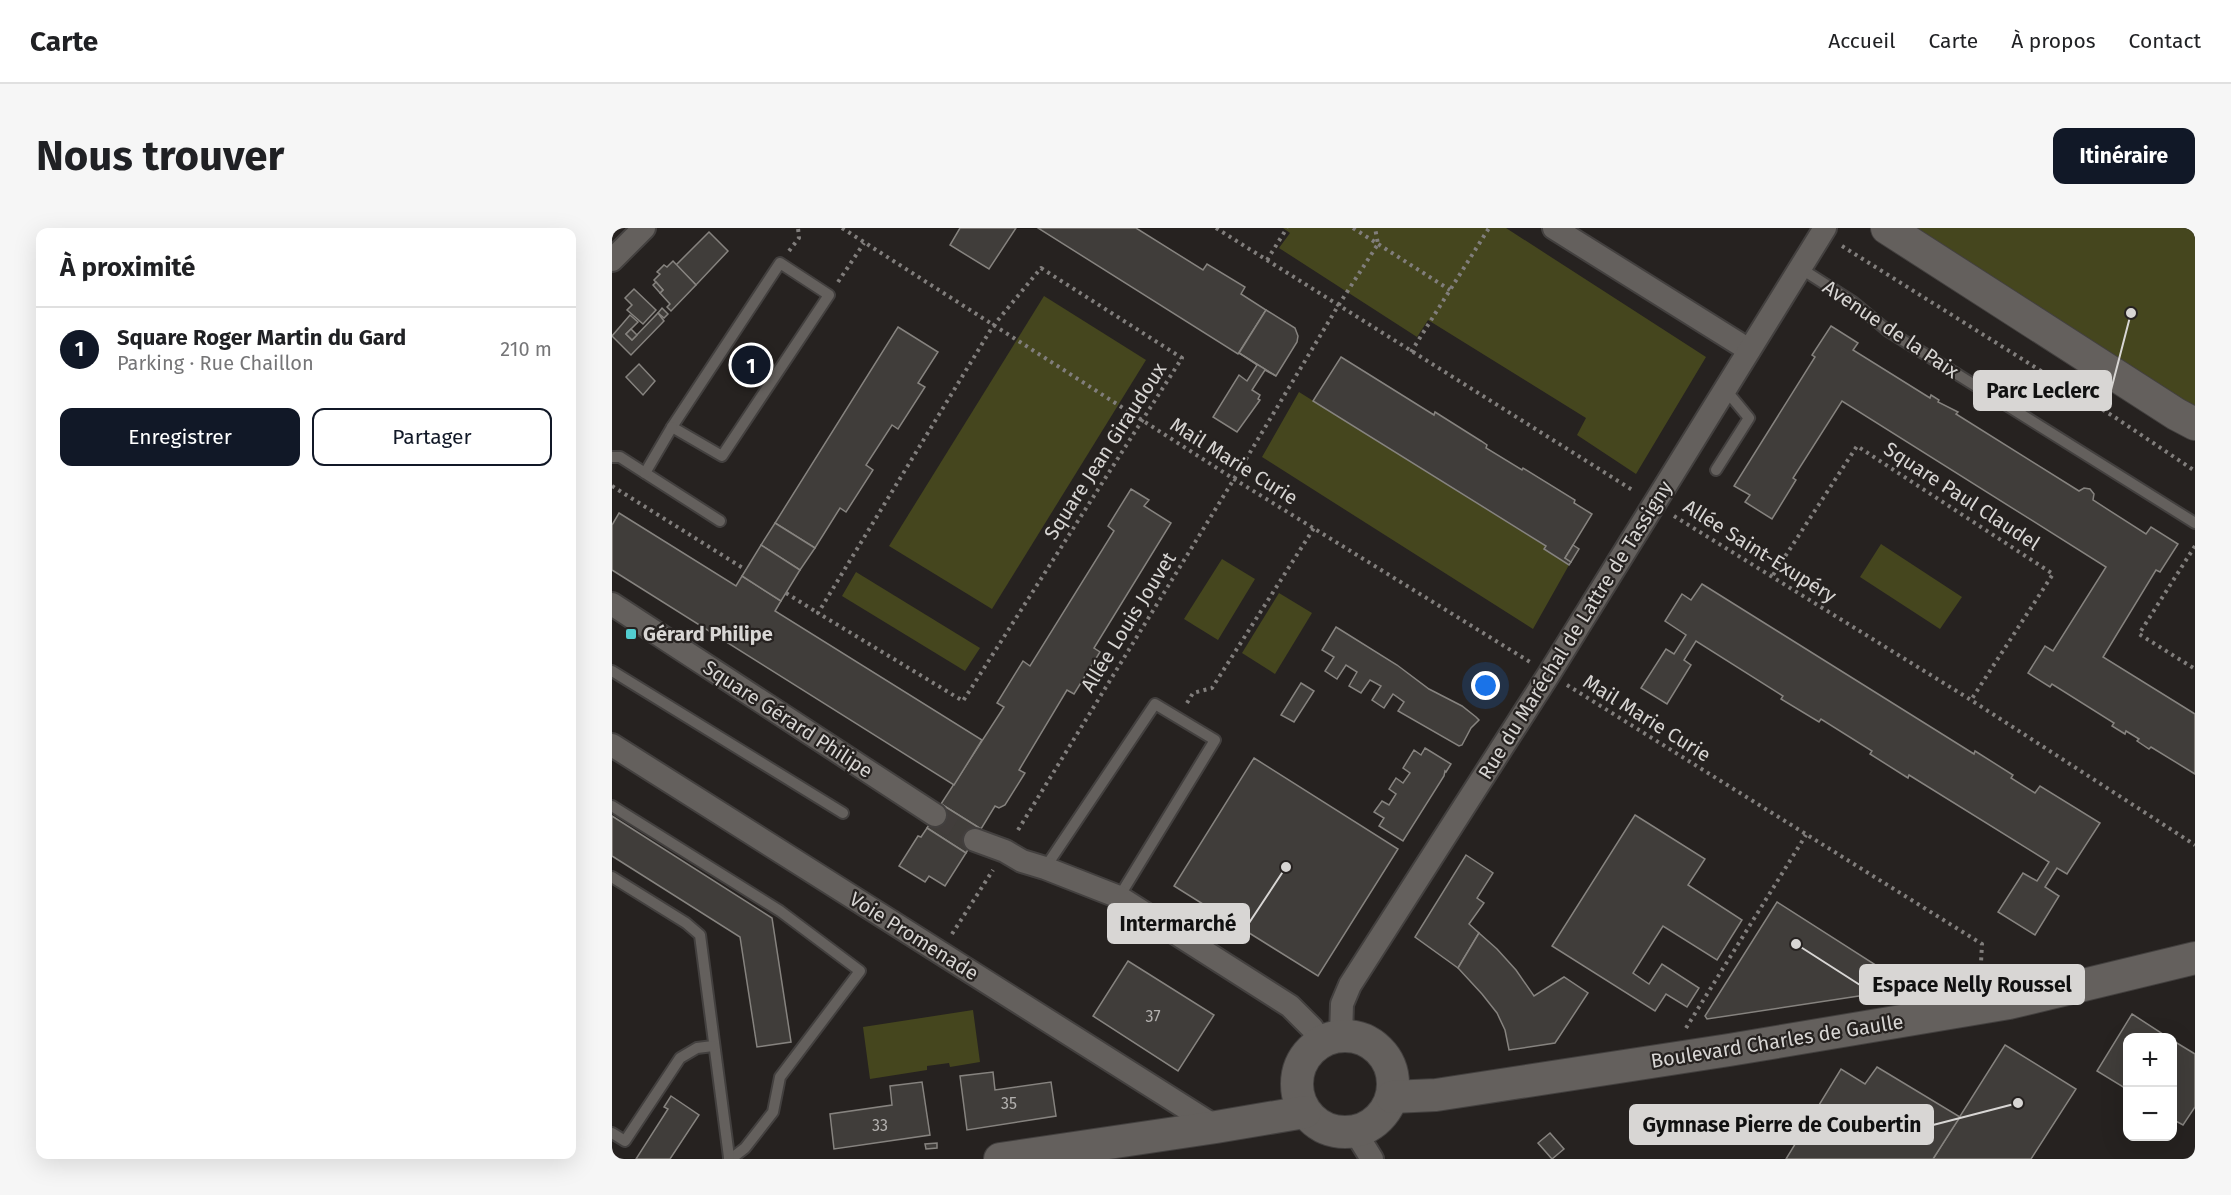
<!DOCTYPE html>
<html lang="fr">
<meta charset="utf-8">
<style>
:root{--surface:#fff;--page:#f6f6f6;--text:#202124;--muted:#757577;--line:#e0e0e0;--accent:#111827}
body{margin:0;font-family:"Fira Sans",sans-serif;background:var(--page);color:var(--text)}
.controls{position:absolute;right:18px;bottom:18px;display:grid;overflow:hidden;border-radius:12px;box-shadow:0 6px 24px #0002}
.controls button{width:54px;height:54px;display:grid;place-items:center;padding:0;border:0;border-bottom:2px solid var(--line);background:var(--surface);color:var(--text);font:30px sans-serif}
.you{position:absolute;left:874px;top:458px;width:21px;height:21px;margin:-15px;border:4px solid #fff;border-radius:50%;background:#1a73e8;box-shadow:0 0 0 9px #1a73e833}
.badge{display:grid;place-items:center;width:39px;height:39px;border-radius:50%;background:var(--accent);color:#fff;font-size:20px;font-weight:700}
.pin{position:absolute;translate:-50% -50%;border:3px solid #fff;box-shadow:0 2px 6px #0006}
.list{margin:0;padding:0;list-style:none}
h2{display:flex;justify-content:space-between;align-items:center;height:78px;margin:0;padding:0 24px;font-size:26px}
h2 small{font-size:20px;font-weight:400;color:var(--muted)}
.list li{display:grid;grid-template-columns:39px 1fr auto;gap:18px;align-items:center;box-sizing:border-box;height:84px;padding:0 24px;border-top:2px solid var(--line)}
.list b{display:block;font-size:22px;white-space:nowrap}
.list p{margin:0;font-size:20px;white-space:nowrap;color:var(--muted)}
.list em{font-size:20px;font-style:normal;color:var(--muted)}
.actions{display:flex;gap:12px;padding:18px 24px}
.actions a{flex:1;padding:14px 0;border:2px solid var(--accent);border-radius:12px;text-align:center;font-size:21px;color:var(--accent)}
.actions .main{background:var(--accent);color:#fff}
.map{position:relative;flex:none;width:1583px;height:931px;overflow:hidden;border-radius:12px}
header{display:flex;align-items:center;gap:36px;box-sizing:border-box;height:84px;padding:0 30px;background:var(--surface);border-bottom:2px solid var(--line)}
header strong{font-size:28px}
nav{display:flex;gap:33px;margin-inline-start:auto;font-size:21px}
.intro{display:flex;align-items:center;justify-content:space-between;box-sizing:border-box;height:144px;padding:0 36px}
h1{margin:0;font-size:42px}
.button{padding:15px 27px;border-radius:12px;background:var(--accent);color:#fff;font-size:21px;font-weight:700}
main{display:flex;gap:36px;padding:0 36px}
aside{flex:1;background:var(--surface);border-radius:12px;box-shadow:0 6px 24px #0002}
.map>svg:first-child{display:block}
.green{fill:#45461e}
.building{fill:#403d3a;stroke:#86837f;stroke-width:1.5}
.lines{fill:none;stroke-linecap:round;stroke-linejoin:round}
.street-tunnel{stroke:#413d3b;stroke-width:22;stroke-dasharray:22 11;stroke-linecap:butt}
.lane-casing{stroke:#43403f;stroke-width:14}
.street-casing{stroke:#43403f;stroke-width:26}
.secondary-casing{stroke:#43403f;stroke-width:34}
.path{stroke:#817e7c;stroke-width:4;stroke-dasharray:3 4.5;stroke-linecap:butt}
.lane{stroke:#64605d;stroke-width:10}
.street{stroke:#64605d;stroke-width:22}
.secondary{stroke:#64605d;stroke-width:32}
.poi-dot{fill:#52cdd0;stroke:#262220;stroke-width:2}
.labels{text-anchor:middle;stroke-width:4.5;stroke-linejoin:round;paint-order:stroke}
.number-label{font-size:16px;fill:#b2b0ae}
.street-label{font-size:20px;fill:#d8d6d4;stroke:#262220}
.poi-label{font-size:20px;font-weight:bold;fill:#d8d6d4;stroke:#262220;text-anchor:start}
.leader{fill:none;stroke:#d8d6d4;stroke-width:2}
.callout-dot{fill:#d8d6d4;stroke:#262220;stroke-width:2}
.callout{fill:#d8d6d4;stroke:#d8d6d4;stroke-width:2}
.callout-label{font-size:21px;text-anchor:middle;font-weight:bold;fill:#111}
</style>
<header>
<strong>Carte</strong>
<nav><a>Accueil</a><a>Carte</a><a>À propos</a><a>Contact</a></nav>
</header>
<div class="intro"><h1>Nous trouver</h1><a class="button">Itinéraire</a></div>
<main>
<aside>
<h2>À proximité<small></small></h2>
<ul class="list">
<li><span class="badge">1</span><div><b>Square Roger Martin du Gard</b><p>Parking · Rue Chaillon</p></div><em>210 m</em></li>
</ul>
<div class="actions"><a class="main">Enregistrer</a><a>Partager</a></div>
</aside>
<div class="map">
<svg width="1583" height="931" viewBox="0 0 1583 931">
<rect width="100%" height="100%" fill="#262220"/>
<!-- green -->
<g class="green">
<polygon points="671,0 894,0 1094,129 1024,246 965,207 974,190 816,92 805,109 667,20 678,5"/>
<polygon points="1299,0 1583,0 1583,179"/>
<polygon points="432,68 534,132 380,381 277,318"/>
<polygon points="687,164 933,318 932,321 957,337 921,401 650,229"/>
<polygon points="1269,316 1350,369 1328,401 1248,349"/>
<polygon points="610,331 643,351 606,412 572,391"/>
<polygon points="244,344 368,420 353,443 230,368"/>
<polygon points="667,365 700,385 663,446 630,425"/>
<polygon points="361,782 368,834 338,839 337,835 315,838 315,842 258,851 251,799"/>
</g>
<!-- building -->
<g class="building">
<polygon points="348,0 404,0 377,41 338,17"/>
<polygon points="426,0 524,0 591,42 595,36 633,59 629,66 654,82 626,126"/>
<polygon points="97,4 116,23 84,57 64,37"/>
<polygon points="61,33 84,57 59,83 55,79 58,76 48,65 51,62 42,52 48,46 45,44 52,37 55,39"/>
<polygon points="44,54 51,62 48,65 41,57"/>
<polygon points="22,61 44,82 31,96 15,82 20,77 13,70"/>
<polygon points="50,80 56,86 52,90 46,85"/>
<polygon points="654,82 683,100 686,108 685,114 664,148 627,125"/>
<polygon points="46,85 52,93 19,127 0,108 18,87 26,94 14,106 20,112"/>
<polygon points="1219,98 1246,115 1241,122 1318,170 1319,167 1327,172 1326,174 1346,184 1344,186 1467,263 1472,260 1478,261 1482,266 1481,272 1534,306 1539,299 1566,316 1548,344 1544,342 1491,429 1583,486 1583,546 1539,519 1537,521 1525,513 1527,511 1514,503 1513,506 1500,498 1502,495 1440,456 1438,459 1416,445 1433,418 1441,423 1494,339 1230,173 1181,250 1184,252 1160,291 1133,274 1138,267 1122,258 1203,129 1200,127"/>
<polygon points="286,99 326,124 306,155 313,159 286,201 280,197 254,237 261,242 234,284 228,280 203,320 163,295"/>
<polygon points="19,101 25,107 20,112 14,106"/>
<polygon points="627,125 664,148 653,142 640,162 648,167 646,171 648,172 625,204 601,189 627,147 635,153 645,137"/>
<polygon points="729,129 822,187 823,184 869,213 875,217 874,220 910,242 911,240 963,272 962,275 980,286 953,330 959,334 957,337 932,321 934,318 701,173"/>
<polygon points="27,136 43,153 31,167 14,149"/>
<polygon points="519,261 537,272 532,278 559,295 482,420 488,424 462,466 455,462 407,542 413,545 393,577 387,580 383,578 369,601 329,576 392,479 385,475 411,433 418,438 502,303 496,298"/>
<polygon points="7,285 124,358 130,348 169,373 163,383 370,512 342,557 0,342 0,297"/>
<polygon points="163,295 203,320 188,342 149,317"/>
<polygon points="149,317 188,342 169,373 130,348"/>
<polygon points="961,317 967,321 959,334 953,330"/>
<polygon points="1090,356 1362,526 1363,523 1401,547 1399,550 1423,565 1428,558 1488,595 1455,646 1445,640 1433,659 1447,668 1423,707 1386,684 1411,645 1425,653 1437,634 1297,547 1296,550 1258,526 1260,523 1209,491 1207,494 1169,471 1171,468 1084,413 1072,432 1079,437 1055,476 1029,460 1054,421 1062,426 1074,407 1053,393 1070,366 1079,372"/>
<polygon points="724,399 785,437 817,461 850,478 864,489 867,492 859,500 850,517 847,518 786,483 792,474 781,466 772,480 760,472 769,458 758,452 749,465 737,458 745,444 734,437 725,451 713,443 722,429 710,422"/>
<polygon points="689,455 702,463 682,494 669,487"/>
<polygon points="813,520 839,536 834,544 833,543 832,548 791,613 767,598 772,590 762,584 770,573 777,577 784,566 777,561 784,550 791,555 798,545 791,540 802,522 809,527"/>
<polygon points="642,530 786,621 706,748 562,658"/>
<polygon points="329,576 369,601 354,625 315,600"/>
<polygon points="1023,587 1093,631 1076,657 1130,692 1105,732 1051,698 1021,745 1037,756 1050,736 1087,760 1075,779 1054,766 1043,783 940,718"/>
<polygon points="0,588 160,690 179,814 145,819 128,709 0,628"/>
<polygon points="315,600 354,625 333,658 317,648 313,654 287,638 306,608 309,609"/>
<polygon points="854,627 881,645 865,670 872,675 857,696 867,705 846,740 803,709"/>
<polygon points="1165,674 1295,757 1293,761 1095,791 1093,788"/>
<polygon points="867,705 885,721 904,742 922,768 952,749 976,765 943,815 897,822 893,802 885,785 870,766 846,740"/>
<polygon points="516,733 602,787 566,843 481,788"/>
<polygon points="1520,786 1557,810 1516,810 1516,862 1485,843"/>
<polygon points="1560,812 1583,826 1583,879 1571,897 1560,891"/>
<polygon points="1393,817 1464,861 1419,931 1321,931"/>
<polygon points="1265,839 1348,889 1321,931 1174,931 1229,841 1253,856"/>
<polygon points="381,844 383,862 439,854 444,888 355,902 348,848"/>
<polygon points="310,854 318,907 222,921 218,886 280,877 278,858"/>
<polygon points="59,868 87,887 58,931 24,931 56,881 52,879"/>
<polygon points="938,905 952,921 940,931 926,915"/>
<polygon points="325,915 325,920 314,921 313,916"/>
</g>
<g class="lines">
<!-- street-tunnel -->
<polyline class="street-tunnel" points="323,587 363,612"/>
<defs>
<g id="lane">
<polygon points="168,35 217,67 110,228 60,199"/>
<polyline points="1188,40 1241,74 1276,103 1583,295"/>
<polyline points="0,229 8,229 108,293"/>
<polyline points="1104,242 1137,190 1113,161"/>
<polyline points="33,245 60,199"/>
<polyline points="0,443 231,585"/>
<polyline points="0,578 168,683 248,743 168,849 161,884 133,920 124,927 117,929 117,931"/>
<polyline points="433,640 543,476 603,512 507,669"/>
<polyline points="0,649 74,695 88,707 117,929"/>
<polyline points="0,905 13,913 68,830 85,820 101,818"/>
</g>
<g id="street">
<polyline points="942,0 1137,122"/>
<polyline points="0,32 32,0"/>
<polyline points="0,376 323,587"/>
<polyline points="0,517 604,899"/>
<polyline points="363,612 393,623 410,633 433,640 507,669 678,778 700,800 709,814"/>
<polyline points="729,808 730,776 738,757 937,446 1213,0"/>
<polyline points="742,902 760,931"/>
</g>
<g id="secondary">
<polyline points="1275,0 1564,186 1583,196"/>
<circle cx="733" cy="856" r="48"/>
<polyline points="780,869 824,867 1117,822 1397,775 1583,730"/>
<polyline points="388,931 604,899 693,884"/>
</g>
</defs>
<!-- lane casing -->
<use href="#lane" class="lane-casing"/>
<!-- street casing -->
<use href="#street" class="street-casing"/>
<!-- secondary casing -->
<use href="#secondary" class="secondary-casing"/>
<!-- path -->
<g class="path">
<polyline points="230,0 622,251 918,434"/>
<polyline points="604,0 1022,263"/>
<polyline points="741,0 838,62"/>
<polyline points="1230,18 1504,190 1583,243"/>
<polyline points="177,23 187,10 186,0"/>
<polyline points="655,32 675,0"/>
<polygon points="429,40 570,130 351,473 206,385 381,98"/>
<polyline points="226,54 252,15"/>
<polyline points="799,124 877,0"/>
<polyline points="0,258 134,342"/>
<polyline points="1062,288 1359,472 1583,617"/>
<polyline points="1583,318 1527,406 1583,441"/>
<polyline points="1161,347 1245,218 1441,346 1359,472"/>
<polyline points="174,365 206,385"/>
<polyline points="955,457 1370,716 1368,753"/>
<polyline points="575,475 581,465 600,460 702,300"/>
<polyline points="406,602 622,251 726,78 766,16 763,0"/>
<polyline points="340,706 381,642"/>
<polyline points="1074,800 1194,607"/>
</g>
<!-- lane -->
<use href="#lane" class="lane"/>
<!-- street -->
<use href="#street" class="street"/>
<!-- secondary -->
<use href="#secondary" class="secondary"/>
</g>
<!-- markers -->
<rect class="poi-dot" x="13" y="400" width="12" height="12" rx="3"/>
<g class="labels">
<!-- number labels -->
<g class="number-label">
<text x="541" y="794">37</text>
<text x="397" y="881">35</text>
<text x="268" y="903">33</text>
</g>
<!-- street labels -->
<g class="street-label">
<text transform="translate(1279 101) rotate(34)" y="7">Avenue de la Paix</text>
<text transform="translate(493 223) rotate(-57)" y="7">Square Jean Giraudoux</text>
<text transform="translate(622 233) rotate(32)" y="7">Mail Marie Curie</text>
<text transform="translate(1350 268) rotate(33)" y="7">Square Paul Claudel</text>
<text transform="translate(1148 323) rotate(32)" y="7">Allée Saint-Exupéry</text>
<text transform="translate(516 394) rotate(-58)" y="7">Allée Louis Jouvet</text>
<text transform="translate(963 402) rotate(-58)" y="7">Rue du Maréchal de Lattre de Tassigny</text>
<text transform="translate(1035 490) rotate(32)" y="7">Mail Marie Curie</text>
<text transform="translate(176 491) rotate(33)" y="7">Square Gérard Philipe</text>
<text transform="translate(302 708) rotate(32)" y="7">Voie Promenade</text>
<text transform="translate(1165 813) rotate(-9)" y="7">Boulevard Charles de Gaulle</text>
</g>
<!-- poi labels -->
<g class="poi-label">
<text x="31" y="413">Gérard Philipe</text>
</g>
</g>
<!-- callouts -->
<path class="leader" d="M1519 85L1499 162M674 639L637 695M1184 716L1248 757M1406 875L1321 897"/>
<g class="callout-dot">
<circle cx="1519" cy="85" r="6"/>
<circle cx="674" cy="639" r="6"/>
<circle cx="1184" cy="716" r="6"/>
<circle cx="1406" cy="875" r="6"/>
</g>
<g class="callout">
<rect x="1362" y="143" width="137" height="39" rx="6"/>
<rect x="496" y="676" width="141" height="39" rx="6"/>
<rect x="1248" y="737" width="224" height="39" rx="6"/>
<rect x="1018" y="877" width="303" height="39" rx="6"/>
</g>
<g class="callout-label">
<text x="1431" y="170">Parc Leclerc</text>
<text x="566" y="703">Intermarché</text>
<text x="1360" y="764">Espace Nelly Roussel</text>
<text x="1170" y="904">Gymnase Pierre de Coubertin</text>
</g>
</svg>
<div class="controls">
<button>+</button>
<button>−</button>
</div>
<div class="you"></div>
<div class="pin badge" style="left:139px;top:137px">1</div>
</div>
</main>
